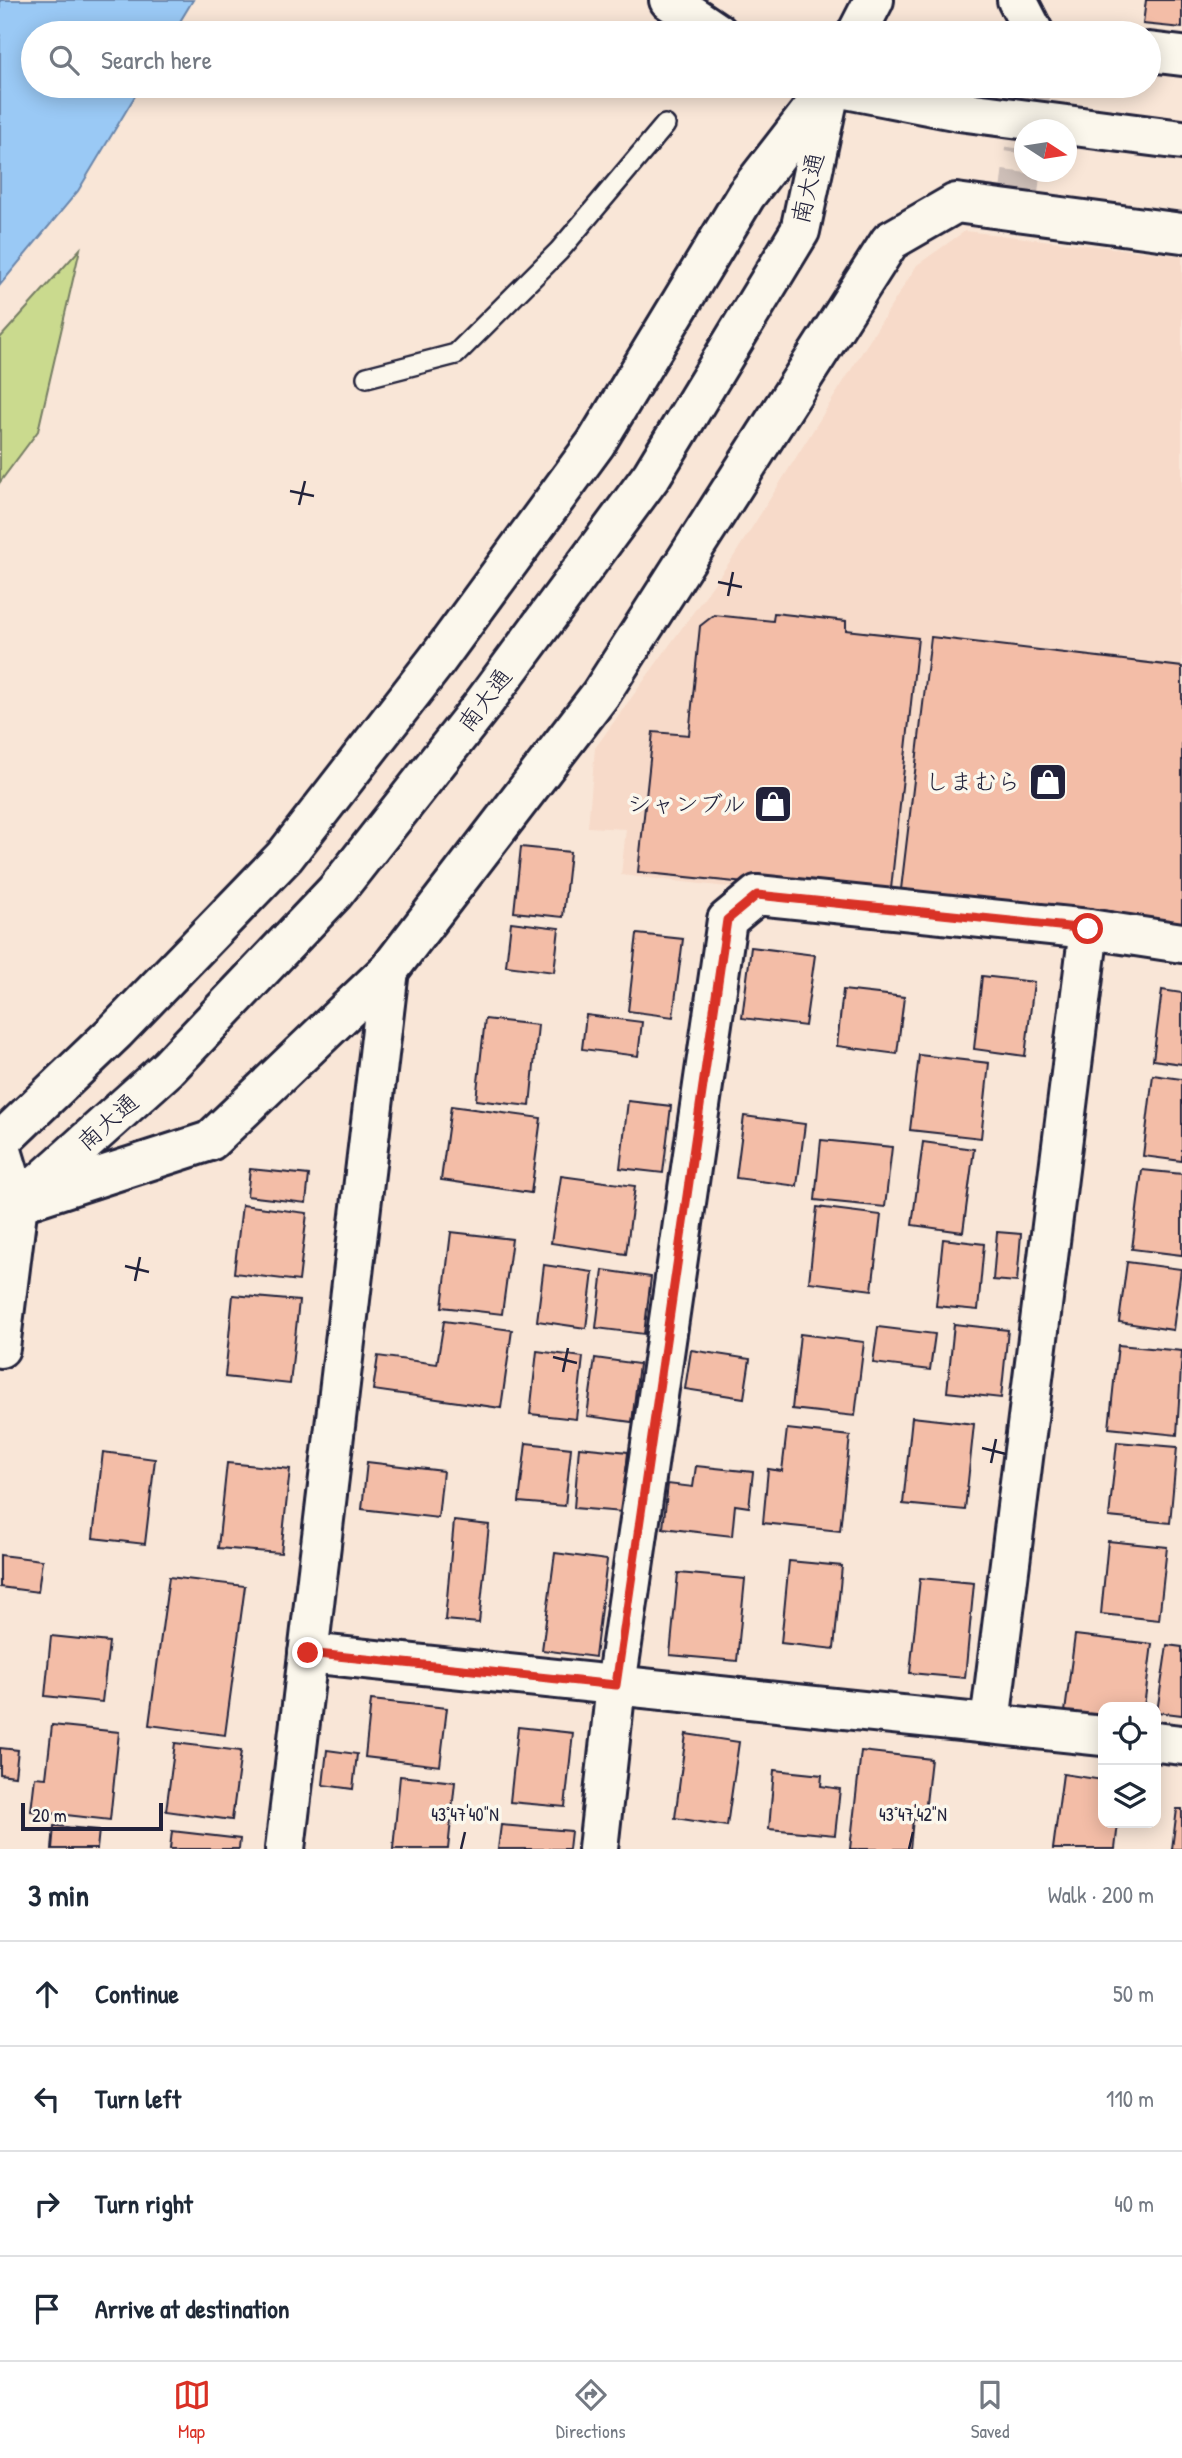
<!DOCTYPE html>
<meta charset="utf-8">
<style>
:root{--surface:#fff;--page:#f2f2f3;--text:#1f2937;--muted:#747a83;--line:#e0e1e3;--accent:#d93025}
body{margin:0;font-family:"Patrick Hand","Klee One",sans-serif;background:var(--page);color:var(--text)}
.controls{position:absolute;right:21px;bottom:21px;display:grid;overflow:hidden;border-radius:14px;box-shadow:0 4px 18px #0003}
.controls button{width:63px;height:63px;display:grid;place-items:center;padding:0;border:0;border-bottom:2px solid var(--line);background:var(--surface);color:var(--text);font:35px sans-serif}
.compass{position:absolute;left:1014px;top:119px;width:63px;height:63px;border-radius:50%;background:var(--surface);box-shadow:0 4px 18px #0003;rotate:102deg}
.scale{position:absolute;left:21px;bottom:18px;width:142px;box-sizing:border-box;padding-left:7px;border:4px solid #22223b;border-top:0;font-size:19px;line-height:24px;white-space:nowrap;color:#22223b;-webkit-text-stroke:5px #fbf7ec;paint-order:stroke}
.stop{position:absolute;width:21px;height:21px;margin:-16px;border:5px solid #d93025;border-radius:50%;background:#fff}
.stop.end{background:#d93025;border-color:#fff;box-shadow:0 2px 7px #0008}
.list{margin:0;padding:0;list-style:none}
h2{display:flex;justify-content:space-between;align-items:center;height:91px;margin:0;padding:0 28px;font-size:30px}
h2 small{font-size:23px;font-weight:400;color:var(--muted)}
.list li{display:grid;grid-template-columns:46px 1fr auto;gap:21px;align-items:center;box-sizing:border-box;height:105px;padding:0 28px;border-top:2px solid var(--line)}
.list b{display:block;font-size:26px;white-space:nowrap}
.list em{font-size:23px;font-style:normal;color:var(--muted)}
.icon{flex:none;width:38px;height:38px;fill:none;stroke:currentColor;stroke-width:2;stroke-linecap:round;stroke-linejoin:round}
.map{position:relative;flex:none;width:1182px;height:1849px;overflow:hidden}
.search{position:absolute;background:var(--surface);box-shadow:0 4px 18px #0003;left:21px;right:21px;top:21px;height:77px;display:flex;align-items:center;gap:18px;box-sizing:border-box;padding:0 24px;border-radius:38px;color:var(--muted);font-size:26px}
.sheet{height:511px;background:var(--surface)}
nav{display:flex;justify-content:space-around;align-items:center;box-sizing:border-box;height:98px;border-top:2px solid var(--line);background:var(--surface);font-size:19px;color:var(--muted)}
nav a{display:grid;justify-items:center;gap:4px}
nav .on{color:var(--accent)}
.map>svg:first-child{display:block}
.built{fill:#f7dac9}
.green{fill:#cada8e;stroke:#767e64;stroke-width:2}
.water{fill:#9ac9f5;stroke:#6a86ab;stroke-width:2}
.building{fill:#f3bda7;stroke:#22223b;stroke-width:2}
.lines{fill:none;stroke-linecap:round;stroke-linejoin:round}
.secondary-tunnel{stroke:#cebfb8;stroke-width:38;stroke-dasharray:38 19;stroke-linecap:butt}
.lane-casing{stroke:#22223b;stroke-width:24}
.street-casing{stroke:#22223b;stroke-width:44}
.secondary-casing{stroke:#22223b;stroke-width:44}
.lane{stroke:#fbf7ec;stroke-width:19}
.street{stroke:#fbf7ec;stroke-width:38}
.secondary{stroke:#fbf7ec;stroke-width:38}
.route{stroke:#d93025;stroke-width:9}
.ticks{fill:none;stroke:#22223b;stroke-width:2.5}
.labels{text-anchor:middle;stroke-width:7;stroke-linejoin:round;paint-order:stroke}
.street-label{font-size:24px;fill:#22223b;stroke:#fbf7ec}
.poi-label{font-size:24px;fill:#22223b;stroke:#fbf7ec;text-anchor:end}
.ticks-label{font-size:18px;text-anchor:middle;fill:#22223b;stroke:#fbf7ec;stroke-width:7;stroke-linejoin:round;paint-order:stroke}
</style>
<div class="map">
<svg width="1182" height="1849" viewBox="0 0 1182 1849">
<rect width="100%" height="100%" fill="#f9e6d7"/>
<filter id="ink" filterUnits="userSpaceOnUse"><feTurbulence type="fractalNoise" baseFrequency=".0143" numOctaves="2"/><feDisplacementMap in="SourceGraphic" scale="14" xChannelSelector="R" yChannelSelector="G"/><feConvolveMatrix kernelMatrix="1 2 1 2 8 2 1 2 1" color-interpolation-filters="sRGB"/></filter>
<g filter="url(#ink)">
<!-- built -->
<polygon class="built" points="965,231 1182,256 1182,938 621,875 626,829 588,827 595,748 734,556 917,265"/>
<!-- green -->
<polygon class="green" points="80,249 38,431 0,482 0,338"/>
<!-- water -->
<polygon class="water" points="0,0 193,0 173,33 33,33 33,86 141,86 78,191 0,285"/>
<!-- building -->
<g class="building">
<polygon points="1146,0 1182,0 1182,28 1143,24"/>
<polygon points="774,613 846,621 846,630 918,638 890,898 638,872 653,732 689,735 700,626 714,615 773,621"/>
<polygon points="931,637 1182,667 1182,932 900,898"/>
<polygon points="521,847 570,852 563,917 514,912"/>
<polygon points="511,922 559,928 554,972 506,966"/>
<polygon points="637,934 683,939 673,1017 628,1011"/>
<polygon points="751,947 815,955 805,1026 742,1018"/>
<polygon points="982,976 1034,982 1025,1056 974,1049"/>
<polygon points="843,990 904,997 897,1054 837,1046"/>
<polygon points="1162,990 1182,993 1182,1064 1153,1060"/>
<polygon points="586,1015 642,1022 638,1056 582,1049"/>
<polygon points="485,1019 538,1025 530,1106 476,1100"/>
<polygon points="919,1055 989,1063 981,1138 910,1130"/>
<polygon points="1153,1075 1182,1079 1182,1161 1143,1156"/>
<polygon points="628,1101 671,1106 663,1173 620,1168"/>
<polygon points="451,1106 541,1118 531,1193 441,1180"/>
<polygon points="744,1116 805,1124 797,1186 736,1178"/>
<polygon points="821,1140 892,1147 885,1207 815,1200"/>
<polygon points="923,1142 974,1149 963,1232 912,1225"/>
<polygon points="250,1169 309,1175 306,1203 247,1196"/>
<polygon points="1142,1170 1182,1174 1182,1255 1132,1249"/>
<polygon points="561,1176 635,1186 626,1254 551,1243"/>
<polygon points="242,1205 307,1213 299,1281 234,1273"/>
<polygon points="817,1207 881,1215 872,1290 809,1282"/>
<polygon points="451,1232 512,1239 502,1314 442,1307"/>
<polygon points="997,1232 1021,1234 1017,1282 993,1280"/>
<polygon points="943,1239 984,1244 978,1310 936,1306"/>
<polygon points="1127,1262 1181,1269 1173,1330 1119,1322"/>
<polygon points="544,1265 593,1272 586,1328 537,1321"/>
<polygon points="603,1270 651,1277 644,1334 596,1328"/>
<polygon points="233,1295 299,1301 290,1384 225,1377"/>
<polygon points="444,1321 512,1330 501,1408 373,1390 378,1356 437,1364"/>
<polygon points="954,1324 1008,1330 1001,1398 947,1392"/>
<polygon points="878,1327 935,1334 930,1370 873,1363"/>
<polygon points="800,1334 864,1342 855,1416 792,1409"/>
<polygon points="1118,1345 1182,1351 1177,1435 1109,1428"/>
<polygon points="691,1350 750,1359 744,1398 685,1389"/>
<polygon points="537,1351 583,1357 576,1419 530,1414"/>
<polygon points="595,1358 639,1364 632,1422 587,1416"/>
<polygon points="912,1417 974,1424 965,1510 903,1504"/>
<polygon points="787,1429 850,1436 840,1531 763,1523 768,1469 782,1471"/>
<polygon points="1117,1442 1177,1447 1170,1523 1109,1517"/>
<polygon points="526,1443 571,1448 565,1506 519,1502"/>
<polygon points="579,1447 628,1452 623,1512 574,1508"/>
<polygon points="103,1452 155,1459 145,1544 93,1538"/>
<polygon points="367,1462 443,1471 438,1518 362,1509"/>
<polygon points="227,1463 290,1469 281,1553 218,1548"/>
<polygon points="696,1466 753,1472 749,1507 735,1505 732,1536 663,1528 668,1484 693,1487"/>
<polygon points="454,1521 489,1525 479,1623 445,1620"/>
<polygon points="1108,1541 1167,1547 1159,1620 1101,1614"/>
<polygon points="555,1553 607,1560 595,1657 542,1650"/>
<polygon points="0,1555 42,1560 38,1592 0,1587"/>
<polygon points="789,1561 842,1566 834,1649 781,1643"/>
<polygon points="678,1573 745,1579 737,1661 670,1655"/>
<polygon points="169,1577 245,1586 225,1735 149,1725"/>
<polygon points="920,1578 974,1583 965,1678 910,1673"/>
<polygon points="1075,1635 1152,1644 1144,1707 1103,1707 1103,1717 1065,1712"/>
<polygon points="51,1636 109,1642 102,1702 45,1696"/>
<polygon points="1167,1645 1182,1647 1182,1715 1157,1712"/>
<polygon points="371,1700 447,1708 440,1766 365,1757"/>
<polygon points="52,1725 119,1732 110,1820 31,1811 35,1777 46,1778"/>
<polygon points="518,1727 573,1733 565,1807 510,1802"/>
<polygon points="686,1734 739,1742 727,1826 675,1818"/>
<polygon points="175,1743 241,1751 232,1820 166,1811"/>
<polygon points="0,1748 18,1750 15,1776 0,1774"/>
<polygon points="327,1750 357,1754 353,1789 323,1785"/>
<polygon points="861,1751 931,1759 924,1821 913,1819 910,1849 850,1849"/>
<polygon points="774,1770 822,1775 821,1786 840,1789 835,1835 769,1829"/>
<polygon points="1063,1774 1103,1780 1103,1823 1118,1823 1115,1849 1053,1849"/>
<polygon points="400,1776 455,1782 448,1849 393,1849"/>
<polygon points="1177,1809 1182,1809 1182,1849 1172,1849"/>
<polygon points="501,1825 571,1831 569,1849 498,1849"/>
<polygon points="54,1826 99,1830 97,1849 52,1849"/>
<polygon points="172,1831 240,1839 239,1849 170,1849"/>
</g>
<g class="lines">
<!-- secondary-tunnel -->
<g class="secondary-tunnel">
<polyline points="1027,130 1032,86"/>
<polyline points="1017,210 1024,149"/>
</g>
<defs>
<polyline id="lane" points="367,377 456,354 559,251 665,125"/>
<g id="street">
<polyline points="0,1144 18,1203 0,1348"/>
<polyline points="308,1653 1103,1736"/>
<polyline points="990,1723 1089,929"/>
<polyline points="1156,1742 1182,1745"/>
<polyline points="285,1849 389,970"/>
<polyline points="598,1849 616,1685 727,920 757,895 1089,929 1182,943"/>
</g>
<g id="secondary">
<polyline points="669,0 718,33"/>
<polyline points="1017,0 1034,33"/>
<polyline points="857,33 874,0"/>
<polyline points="1149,52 1182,56"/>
<polyline points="831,86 959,111 1182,140"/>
<polyline points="0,1142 116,1031 285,856 437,660 596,443 746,195 825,93"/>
<polyline points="29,1193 168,1068 335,892 483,704 652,475 800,231 831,86"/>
<polyline points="18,1203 210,1141 389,970 600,695 890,241 956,203 1182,233"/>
</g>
</defs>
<!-- lane casing -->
<use href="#lane" class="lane-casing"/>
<!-- street casing -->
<use href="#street" class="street-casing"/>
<!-- secondary casing -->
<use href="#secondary" class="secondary-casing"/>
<!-- lane -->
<use href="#lane" class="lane"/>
<!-- street -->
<use href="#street" class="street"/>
<!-- secondary -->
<use href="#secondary" class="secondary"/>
</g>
</g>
<g class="lines" filter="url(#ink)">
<!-- route -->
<polyline class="route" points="308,1653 616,1685 727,920 757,895 1088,929"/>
</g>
<!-- ticks -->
<path class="ticks" d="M 290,491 L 314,496M 299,505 L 305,481M 718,582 L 742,587M 728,596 L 733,572M 125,1266 L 149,1272M 135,1281 L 140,1257M 553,1357 L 577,1363M 563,1372 L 568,1348M 982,1448 L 1006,1454M 991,1463 L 996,1439M 461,1849 L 465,1832M 909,1849 L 913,1832"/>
<!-- icons -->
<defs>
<symbol id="shop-square" viewBox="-11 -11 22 22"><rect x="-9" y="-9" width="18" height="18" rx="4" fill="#22223b" stroke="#fbf7ec"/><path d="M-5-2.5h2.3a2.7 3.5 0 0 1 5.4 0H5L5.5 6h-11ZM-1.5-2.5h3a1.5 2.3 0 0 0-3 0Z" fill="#fff"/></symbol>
</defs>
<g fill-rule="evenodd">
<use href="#shop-square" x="1026" y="760" width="44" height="44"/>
<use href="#shop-square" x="751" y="782" width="44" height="44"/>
</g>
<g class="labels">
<!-- street labels -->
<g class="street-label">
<text transform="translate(808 188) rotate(-77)" y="8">南大通</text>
<text transform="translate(485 700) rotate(-53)" y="8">南大通</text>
<text transform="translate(108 1122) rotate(-42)" y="8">南大通</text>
</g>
<!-- poi labels -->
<g class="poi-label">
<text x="1021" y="790">しまむら</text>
<text x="746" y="812">シャンブル</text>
</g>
</g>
<g class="ticks-label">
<text x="465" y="1821">43°47'40"N</text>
<text x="913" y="1821">43°47'42"N</text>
</g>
</svg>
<div class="controls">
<button><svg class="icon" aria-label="locate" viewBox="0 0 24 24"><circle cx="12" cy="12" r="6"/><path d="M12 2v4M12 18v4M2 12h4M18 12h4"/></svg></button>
<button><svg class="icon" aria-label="layers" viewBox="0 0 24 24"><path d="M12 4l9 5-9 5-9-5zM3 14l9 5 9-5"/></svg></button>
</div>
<svg class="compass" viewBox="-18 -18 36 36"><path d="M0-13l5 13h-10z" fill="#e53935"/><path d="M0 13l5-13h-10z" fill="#747a83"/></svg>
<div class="scale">20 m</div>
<div class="stop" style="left:1088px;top:929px"></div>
<div class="stop end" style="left:308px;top:1653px"></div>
<div class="search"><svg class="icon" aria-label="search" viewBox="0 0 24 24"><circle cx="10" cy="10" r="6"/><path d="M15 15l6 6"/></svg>Search here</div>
</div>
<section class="sheet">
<h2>3 min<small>Walk · 200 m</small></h2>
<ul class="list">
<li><svg class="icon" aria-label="ahead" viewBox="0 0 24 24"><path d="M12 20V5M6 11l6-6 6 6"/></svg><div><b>Continue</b></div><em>50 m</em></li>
<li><svg class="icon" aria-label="left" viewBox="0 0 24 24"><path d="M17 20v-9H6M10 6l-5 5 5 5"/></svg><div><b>Turn left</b></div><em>110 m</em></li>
<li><svg class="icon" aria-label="right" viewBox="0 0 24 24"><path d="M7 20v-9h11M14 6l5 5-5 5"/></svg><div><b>Turn right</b></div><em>40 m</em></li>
<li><svg class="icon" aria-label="arrive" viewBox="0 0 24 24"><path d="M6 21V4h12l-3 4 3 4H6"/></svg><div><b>Arrive at destination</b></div></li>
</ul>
</section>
<nav>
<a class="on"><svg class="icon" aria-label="map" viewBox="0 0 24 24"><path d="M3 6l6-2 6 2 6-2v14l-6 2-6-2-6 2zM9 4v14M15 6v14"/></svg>Map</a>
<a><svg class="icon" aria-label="directions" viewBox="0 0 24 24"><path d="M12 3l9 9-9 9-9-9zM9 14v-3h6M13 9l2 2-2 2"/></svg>Directions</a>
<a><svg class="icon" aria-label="saved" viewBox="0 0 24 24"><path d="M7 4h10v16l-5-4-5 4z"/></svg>Saved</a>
</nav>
